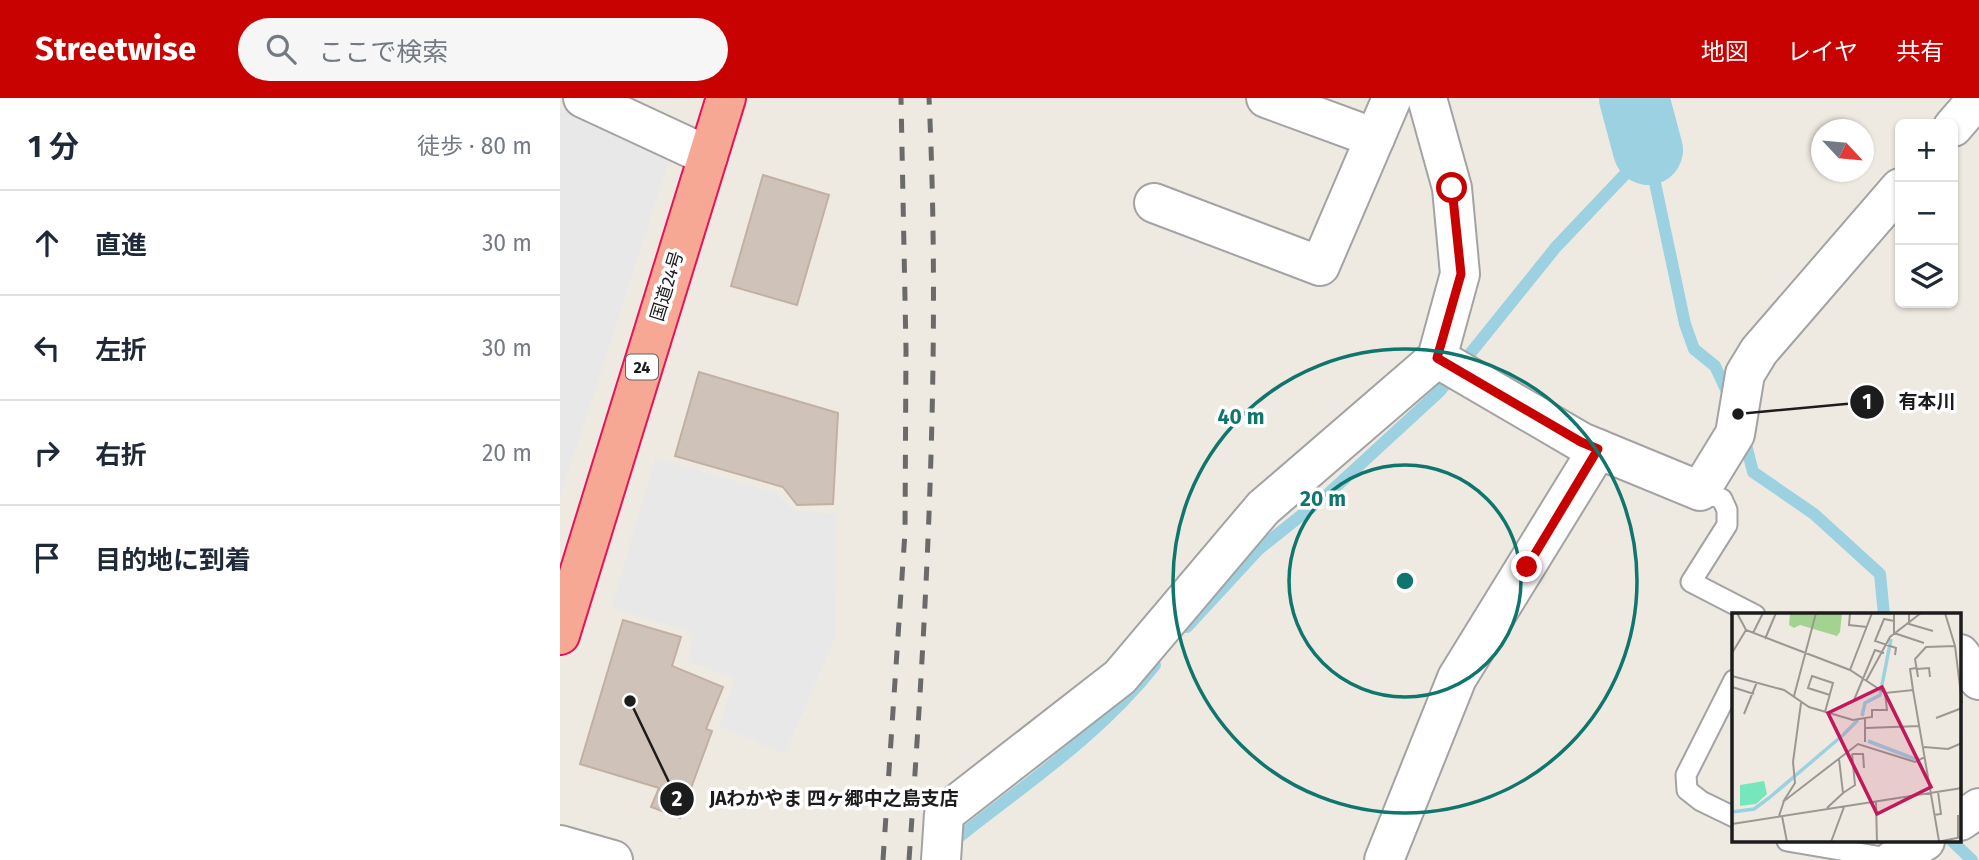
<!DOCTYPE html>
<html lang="ja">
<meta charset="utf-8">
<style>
:root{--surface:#fff;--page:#f6f6f7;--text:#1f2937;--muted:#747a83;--line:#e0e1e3;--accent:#c80200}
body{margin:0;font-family:"Fira Sans","Noto Sans JP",sans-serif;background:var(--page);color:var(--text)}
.controls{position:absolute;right:21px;top:21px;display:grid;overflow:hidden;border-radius:10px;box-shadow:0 2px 5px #0004}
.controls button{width:63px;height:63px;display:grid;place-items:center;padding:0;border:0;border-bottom:2px solid var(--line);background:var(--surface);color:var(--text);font:35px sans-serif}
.compass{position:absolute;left:1251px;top:21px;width:63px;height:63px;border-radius:50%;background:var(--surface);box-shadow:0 2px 5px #0004;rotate:116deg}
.stop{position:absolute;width:21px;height:21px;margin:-16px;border:5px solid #c80200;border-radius:50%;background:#fff}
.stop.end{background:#c80200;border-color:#fff;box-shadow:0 2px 7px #0008}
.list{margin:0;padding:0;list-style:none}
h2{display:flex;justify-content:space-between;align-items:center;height:91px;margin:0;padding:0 28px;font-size:30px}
h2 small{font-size:23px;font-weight:400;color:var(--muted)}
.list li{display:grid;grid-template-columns:46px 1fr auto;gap:21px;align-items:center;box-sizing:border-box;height:105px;padding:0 28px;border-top:2px solid var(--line)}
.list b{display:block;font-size:26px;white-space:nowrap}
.list em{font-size:23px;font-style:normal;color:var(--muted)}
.icon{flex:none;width:38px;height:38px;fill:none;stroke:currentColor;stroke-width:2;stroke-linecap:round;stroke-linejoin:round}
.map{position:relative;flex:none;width:1419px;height:762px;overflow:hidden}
header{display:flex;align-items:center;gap:42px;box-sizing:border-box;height:98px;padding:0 35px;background:var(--accent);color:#fff}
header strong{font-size:33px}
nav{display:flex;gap:38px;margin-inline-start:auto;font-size:24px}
.search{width:490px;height:63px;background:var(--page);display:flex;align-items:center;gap:18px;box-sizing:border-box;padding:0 24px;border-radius:38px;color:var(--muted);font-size:26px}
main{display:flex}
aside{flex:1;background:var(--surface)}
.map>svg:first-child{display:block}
.parking{fill:#e8e8e8}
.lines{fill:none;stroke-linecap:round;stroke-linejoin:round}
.stream{stroke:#9cd1e1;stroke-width:12}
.river{stroke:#9cd1e1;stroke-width:70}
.building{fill:#cfc3b9;stroke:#c2b0a2;stroke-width:2}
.service-casing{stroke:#a3a3a3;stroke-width:23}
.minor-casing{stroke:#a3a3a3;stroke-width:42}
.trunk-casing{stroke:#e8125a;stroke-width:42}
.service{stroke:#fff;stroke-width:19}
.minor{stroke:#fff;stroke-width:38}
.trunk{stroke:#f7a894;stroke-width:38}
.rail{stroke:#6a6a6a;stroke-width:5;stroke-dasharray:14 14;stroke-linecap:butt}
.route{stroke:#c80200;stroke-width:9}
.ring{fill:none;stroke:#0f766e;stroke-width:3.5}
.labels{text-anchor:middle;stroke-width:7;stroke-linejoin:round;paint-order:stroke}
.shield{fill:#fff;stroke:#606060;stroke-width:2}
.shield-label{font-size:16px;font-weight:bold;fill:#1c1c1c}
.street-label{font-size:18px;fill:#1c1c1c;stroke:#fff}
.inset-river{fill:none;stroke:#9cd1e1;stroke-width:3.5}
.inset-road{fill:none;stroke:#9b9892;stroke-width:2}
.view{fill:#c2185b;fill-opacity:0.15;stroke:#c2185b;stroke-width:3.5}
.inset-edge{fill:none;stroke:#1c1c1c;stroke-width:3.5}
.centre{fill:#0f766e;stroke:#fff;stroke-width:3.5}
.ring-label{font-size:21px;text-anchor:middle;font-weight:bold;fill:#0f766e;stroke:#fff;stroke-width:7;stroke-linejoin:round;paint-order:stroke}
.leader{fill:none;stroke:#1c1c1c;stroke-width:2.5}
.callout-dot{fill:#1c1c1c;stroke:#fff;stroke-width:2.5}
.mark-label{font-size:21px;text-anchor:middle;font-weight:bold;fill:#fff}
.callout-label{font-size:19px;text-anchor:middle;font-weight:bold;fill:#1c1c1c;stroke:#fff;stroke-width:7;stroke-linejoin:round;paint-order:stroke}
</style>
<header>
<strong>Streetwise</strong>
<div class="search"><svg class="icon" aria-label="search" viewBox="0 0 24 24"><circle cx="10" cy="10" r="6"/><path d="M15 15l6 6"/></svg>ここで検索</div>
<nav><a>地図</a><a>レイヤ</a><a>共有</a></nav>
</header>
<main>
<aside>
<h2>1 分<small>徒歩 · 80 m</small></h2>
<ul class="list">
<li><svg class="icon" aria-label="ahead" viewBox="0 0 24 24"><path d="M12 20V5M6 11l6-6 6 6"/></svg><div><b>直進</b></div><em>30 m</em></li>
<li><svg class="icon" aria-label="left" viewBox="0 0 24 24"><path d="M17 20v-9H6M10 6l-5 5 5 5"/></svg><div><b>左折</b></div><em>30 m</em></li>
<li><svg class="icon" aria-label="right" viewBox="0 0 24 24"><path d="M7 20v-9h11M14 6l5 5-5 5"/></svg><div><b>右折</b></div><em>20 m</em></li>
<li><svg class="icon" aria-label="arrive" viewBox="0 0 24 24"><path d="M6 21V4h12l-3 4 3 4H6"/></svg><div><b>目的地に到着</b></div></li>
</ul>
</aside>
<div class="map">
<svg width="1419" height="762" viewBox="0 0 1419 762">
<rect width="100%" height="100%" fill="#efeae1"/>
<!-- parking -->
<g class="parking">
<polygon points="0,9 110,60 0,400"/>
<polygon points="95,360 216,395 234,413 276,416 275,540 225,656 159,628 175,580 128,564 132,534 52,509"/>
</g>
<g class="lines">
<!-- stream -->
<g class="stream">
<polyline points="1088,52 1125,226 1134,251 1155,268 1171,302"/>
<polyline points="1184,339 1193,374 1254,416 1320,476 1324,517"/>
<polyline points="627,529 699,451 768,396 880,293 996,149 1088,52"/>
<path d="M 399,739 C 467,685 541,636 595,567"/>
<polyline points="1392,743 1412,762"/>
</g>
<!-- river -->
<polyline class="river" points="1074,0 1088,52"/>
</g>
<!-- building -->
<g class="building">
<polygon points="203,77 269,97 237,207 171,188"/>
<polygon points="139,274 278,315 273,406 237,407 223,389 115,358"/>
<polygon points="63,522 121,539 112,568 163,589 146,631 152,633 120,720 91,709 99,690 20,666"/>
</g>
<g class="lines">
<defs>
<g id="service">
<polyline points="1140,393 1162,401 1167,412 1167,427 1131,484 1195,517"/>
<polyline points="1174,582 1126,677 1127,692 1141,703 1174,719"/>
<polyline points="1227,743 1334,761"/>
</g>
<g id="minor">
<polyline points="23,0 148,58"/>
<polyline points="706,0 815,40"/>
<polyline points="1393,29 1418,0"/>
<polyline points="594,105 760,168 832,0"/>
<polyline points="877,260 1021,344 1140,393 1175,336 1185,276 1199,253 1340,90"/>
<polyline points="1400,556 1419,582"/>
<polyline points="1400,723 1419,710"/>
<polyline points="0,747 53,762"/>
<polyline points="381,762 384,716 560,579 703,410 877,260 900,176 892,90 867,0"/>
<polyline points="824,762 897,580 1038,351"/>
<polyline points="1333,762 1365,743"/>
</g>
<polyline id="trunk" points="0,537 166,0"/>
</defs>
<!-- service casing -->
<use href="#service" class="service-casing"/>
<!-- minor casing -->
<use href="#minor" class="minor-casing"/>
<!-- trunk casing -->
<use href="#trunk" class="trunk-casing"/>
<!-- service -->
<use href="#service" class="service"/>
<!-- minor -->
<use href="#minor" class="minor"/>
<!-- trunk -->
<use href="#trunk" class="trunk"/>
<!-- rail -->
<g class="rail">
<polyline points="323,762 345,434 346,251 341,0"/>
<path d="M 349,762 C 367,510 381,253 369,0"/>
</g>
</g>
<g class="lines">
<!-- route -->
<polyline class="route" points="892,90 901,176 877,260 1021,344 1038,351 967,469"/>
</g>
<!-- distance rings -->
<g class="ring">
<circle cx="845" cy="483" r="116"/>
<circle cx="845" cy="483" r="232"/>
</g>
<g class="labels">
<!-- shield labels -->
<rect class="shield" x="66" y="256.5" width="32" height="25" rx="5"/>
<g class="shield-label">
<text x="82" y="275">24</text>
</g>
<!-- street labels -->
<g class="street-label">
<text transform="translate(107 188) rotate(-73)" y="6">国道24号</text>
</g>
</g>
<!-- overview -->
<g transform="translate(1172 515)">
<rect width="229" height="229" fill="#efeae1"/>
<path d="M 58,0 L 110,0 L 108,19 L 105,23 L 68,12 L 62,15 L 57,12 Z" fill="#a4d391"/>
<path d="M 32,168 L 35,181 L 24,191 L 8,193 L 8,172 Z" fill="#76e7bc"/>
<path class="inset-river" d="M 130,103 L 133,90 L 148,82 L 159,26M 111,122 L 126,107M 136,128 L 183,146M 0,199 L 22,196 L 37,185 L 111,122"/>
<path class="inset-road" d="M 5,0 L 14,17 L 118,57 L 153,80 L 181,77 L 207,228M 118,0 L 117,12 L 135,14M 162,0 L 162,20 L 192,30M 177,0 L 177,11 L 201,18M 213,0 L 223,33 L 230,90M 162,8 L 152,6 L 143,28 L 164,35 L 163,42M 21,20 L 31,0M 33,26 L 44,0M 0,40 L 14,17M 185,56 L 197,55 L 198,64M 118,57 L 140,0M 0,63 L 52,77 L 77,94 L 121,107 L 140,104 L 140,97 L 155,97 L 153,80M 186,64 L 183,46 L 194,34 L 223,33M 134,68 L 158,24 L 189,0M 0,74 L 22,81M 181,77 L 178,56 L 184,55M 62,83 L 84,0M 122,87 L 143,37 L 152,40M 93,99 L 101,70 L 80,63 L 76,75 L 98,82M 12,101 L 25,69M 204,105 L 230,95M 134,115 L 188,113M 0,127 L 0,154M 133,129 L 133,106M 192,134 L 216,136 L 230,130M 120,141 L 131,141 L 132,155M 111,180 L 123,172 L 120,141M 51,189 L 63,170 L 61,149 L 69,90M 144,189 L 145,229M 95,195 L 111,180 L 107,146M 202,202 L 209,201 L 206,179M 47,203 L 52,188 L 126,131 L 183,149 L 193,144M 50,203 L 55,229M 0,211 L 230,175M 226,224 L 226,202M 99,229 L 112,194M 205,229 L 230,224"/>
<path class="view" d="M 150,74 L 199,174 L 145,201 L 96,100 Z"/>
<rect width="229" height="229" class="inset-edge"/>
</g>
<circle cx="845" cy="483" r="10" class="centre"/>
<g class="ring-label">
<text x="681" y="326">40 m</text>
<text x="763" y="408">20 m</text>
</g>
<!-- callouts -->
<path class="leader" d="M1178 316L1307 304M70 603L117 701"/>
<g class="callout-dot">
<circle cx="1178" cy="316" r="7"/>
<circle cx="70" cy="603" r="7"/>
<circle cx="1307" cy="304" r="18"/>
<circle cx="117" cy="701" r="18"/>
</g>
<g class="mark-label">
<text x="1307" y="311">1</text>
<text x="117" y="708">2</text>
</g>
<g class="callout-label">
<text x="1367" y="310">有本川</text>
<text x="274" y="707">JAわかやま 四ヶ郷中之島支店</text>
</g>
</svg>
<div class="controls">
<button>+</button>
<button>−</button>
<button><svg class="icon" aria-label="layers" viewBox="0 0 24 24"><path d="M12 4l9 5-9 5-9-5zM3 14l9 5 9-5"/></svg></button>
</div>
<svg class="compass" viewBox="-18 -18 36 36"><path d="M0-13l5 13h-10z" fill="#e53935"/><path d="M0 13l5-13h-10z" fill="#747a83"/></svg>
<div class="stop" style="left:892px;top:90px"></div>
<div class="stop end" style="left:967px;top:469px"></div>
</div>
</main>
